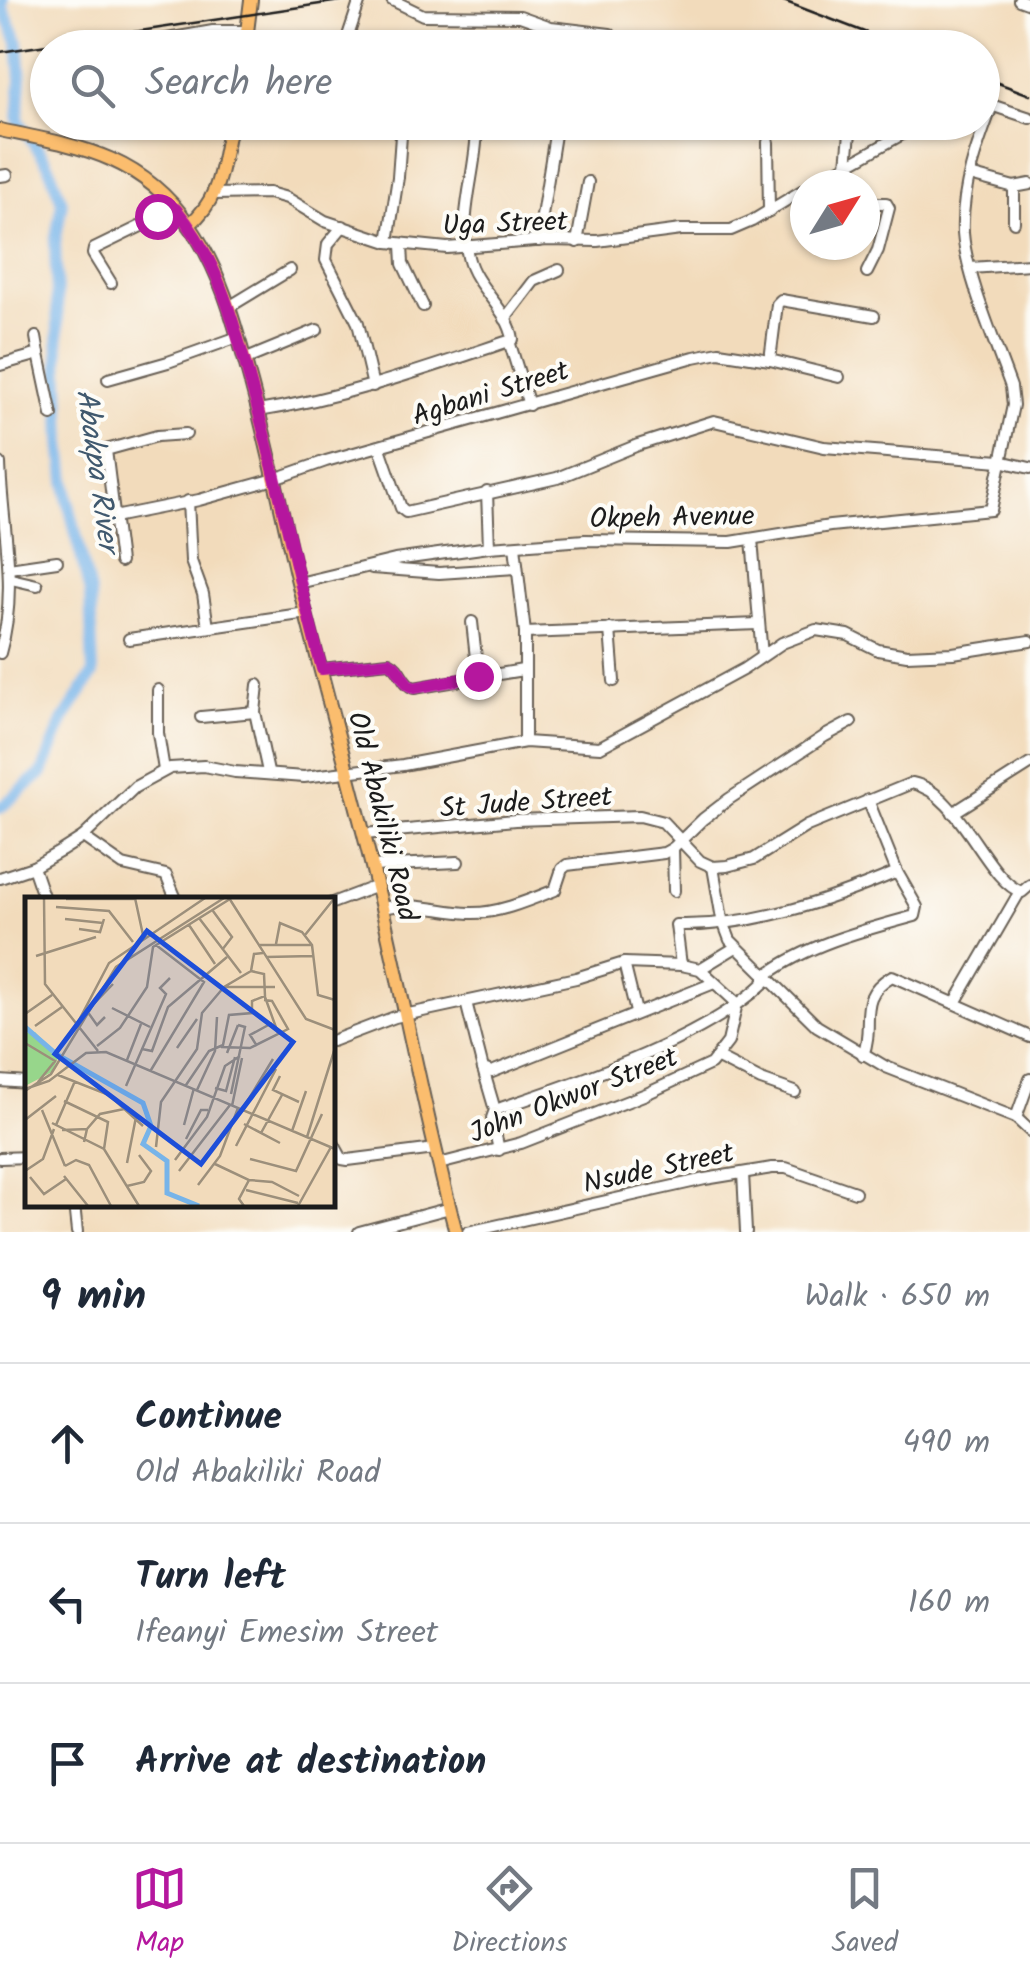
<!DOCTYPE html>
<meta charset="utf-8">
<style>
:root{--surface:#fff;--page:#f2f2f3;--text:#1f2937;--muted:#747a83;--line:#e0e1e3;--accent:#b5179e}
body{margin:0;font-family:Kalam,sans-serif;background:var(--page);color:var(--text)}
.compass{position:absolute;left:790px;top:170px;width:90px;height:90px;border-radius:50%;background:var(--surface);box-shadow:0 2px 8px #0004;rotate:53deg}
.stop{position:absolute;width:30px;height:30px;margin:-22px;border:8px solid #b5179e;border-radius:50%;background:#fff}
.stop.end{background:#b5179e;border-color:#fff;box-shadow:0 2px 10px #0008}
.list{margin:0;padding:0;list-style:none}
h2{display:flex;justify-content:space-between;align-items:center;height:130px;margin:0;padding:0 40px;font-size:42px}
h2 small{font-size:32px;font-weight:400;color:var(--muted)}
.list li{display:grid;grid-template-columns:65px 1fr auto;gap:30px;align-items:center;box-sizing:border-box;height:160px;padding:0 40px;border-top:2px solid var(--line)}
.list b{display:block;font-size:38px;white-space:nowrap}
.list p{margin:0;font-size:32px;white-space:nowrap;color:var(--muted)}
.list em{font-size:32px;font-style:normal;color:var(--muted)}
.icon{flex:none;width:55px;height:55px;fill:none;stroke:currentColor;stroke-width:2;stroke-linecap:round;stroke-linejoin:round}
.map{position:relative;flex:none;width:1030px;height:1232px;overflow:hidden}
.search{position:absolute;background:var(--surface);box-shadow:0 2px 8px #0004;left:30px;right:30px;top:30px;height:110px;display:flex;align-items:center;gap:25px;box-sizing:border-box;padding:0 35px;border-radius:55px;color:var(--muted);font-size:38px}
.sheet{height:610px;background:var(--surface)}
nav{display:flex;justify-content:space-around;align-items:center;box-sizing:border-box;height:140px;border-top:2px solid var(--line);background:var(--surface);font-size:28px;color:var(--muted)}
nav a{display:grid;justify-items:center;gap:5px}
nav .on{color:var(--accent)}
.map>svg:first-child{display:block}
.lines{fill:none;stroke-linecap:round;stroke-linejoin:round}
.river{stroke:#77b4e9;stroke-width:12}
.minor-casing{stroke:#675f54;stroke-width:14}
.major-casing{stroke:#675f54;stroke-width:16}
.minor{stroke:#fff;stroke-width:10}
.major{stroke:#fbbd6e;stroke-width:12}
.rail{stroke:#1c1c1c;stroke-width:2.5}
.route{stroke:#b5179e;stroke-width:12}
.labels{text-anchor:middle;stroke-width:8;stroke-linejoin:round;paint-order:stroke}
.street-label{font-size:28px;fill:#1c1c1c;stroke:#fdfcf7}
.water-label{font-size:30px;font-style:italic;fill:#40596e;stroke:#fdfcf7}
.inset-river{fill:none;stroke:#77b4e9;stroke-width:5}
.inset-road{fill:none;stroke:#9c8f7b;stroke-width:2.5}
.view{fill:#1d4ed8;fill-opacity:0.15;stroke:#1d4ed8;stroke-width:5}
.inset-edge{fill:none;stroke:#1c1c1c;stroke-width:5}
</style>
<div class="map">
<svg width="1030" height="1232" viewBox="0 0 1030 1232">
<rect width="100%" height="100%" fill="#fdfcf7"/>
<filter id="ink" filterUnits="userSpaceOnUse"><feTurbulence type="fractalNoise" baseFrequency=".01" numOctaves="2"/><feDisplacementMap in="SourceGraphic" scale="20" xChannelSelector="R" yChannelSelector="G"/><feConvolveMatrix kernelMatrix="1 2 1 2 8 2 1 2 1" color-interpolation-filters="sRGB"/></filter>
<filter id="wash" filterUnits="userSpaceOnUse"><feTurbulence type="fractalNoise" baseFrequency=".0048" numOctaves="4" result="noise"/><feDisplacementMap in="SourceGraphic" scale="40" xChannelSelector="R" yChannelSelector="G"/><feGaussianBlur stdDeviation="2.25" result="paint"/><feColorMatrix in="noise" values="0 0 0 0 0 0 0 0 0 0 0 0 0 0 0 0 0 1.4 0 .05"/><feComposite in="paint" operator="in"/></filter>
<g filter="url(#wash)">
<rect width="100%" height="100%" fill="#f2dbbb"/>
<g class="lines">
<!-- river -->
<polyline class="river" points="0,808 42,773 63,721 93,674 90,593 68,500 62,442 55,243 62,202 48,164 18,120 21,80 18,42 3,8 3,0"/>
</g>
</g>
<g filter="url(#ink)">
<g class="lines">
<defs>
<g id="minor">
<polyline points="392,0 423,15 520,16 551,27 610,34"/>
<polyline points="1019,0 1030,4"/>
<polyline points="143,48 150,42 213,31 248,31"/>
<polyline points="344,48 360,0"/>
<polyline points="982,102 1030,118"/>
<polyline points="382,122 401,126"/>
<path d="M 477,123 C 478,167 458,214 468,257 C 475,288 508,308 513,339 L 509,341 L 529,405"/>
<polyline points="768,142 769,211"/>
<polyline points="847,165 851,122"/>
<polyline points="970,175 1014,187 1014,222"/>
<polyline points="0,176 7,175"/>
<polyline points="812,185 908,131 923,125 950,122"/>
<polyline points="1014,187 1030,184"/>
<polyline points="214,194 269,193 287,198 325,221 388,242 447,248 548,240 597,241 681,230 731,230 752,221 805,189"/>
<polyline points="865,203 886,203 889,208 878,250 867,272"/>
<polyline points="343,226 328,244 326,260 358,323 373,386"/>
<polyline points="538,241 557,122"/>
<polyline points="388,242 398,177 402,122"/>
<polyline points="577,242 588,182"/>
<polyline points="402,245 403,264 423,306"/>
<polyline points="971,268 1030,264"/>
<polyline points="111,283 93,254 94,249 176,209"/>
<polyline points="229,307 290,270"/>
<polyline points="505,319 534,281 559,270"/>
<polyline points="39,354 52,415"/>
<polyline points="244,360 317,330"/>
<polyline points="770,360 839,377"/>
<polyline points="0,365 39,354 36,337"/>
<polyline points="108,379 168,362 238,337"/>
<path d="M 258,411 C 347,397 425,369 509,341"/>
<polyline points="380,448 401,508 406,512 557,478 638,445 714,421 824,447 1000,461 1030,468"/>
<path d="M 0,463 C 2,529 19,589 0,653"/>
<polyline points="487,492 489,547"/>
<polyline points="188,501 191,561 203,594 208,627"/>
<polyline points="114,517 199,500 275,479 326,461 694,357 719,352 770,360 777,304 781,300 874,316"/>
<polyline points="752,539 762,656"/>
<polyline points="515,546 525,633 525,742"/>
<polyline points="120,562 106,450 157,436 186,434"/>
<polyline points="9,568 57,561"/>
<polyline points="372,568 439,573 516,568"/>
<polyline points="11,579 37,585"/>
<path d="M 299,583 L 395,560 L 489,547 L 585,540 L 731,542 L 830,526 L 991,510 L 1013,405 L 1011,387 C 996,345 966,275 963,233 C 961,189 977,146 992,106"/>
<polyline points="472,622 478,676"/>
<polyline points="610,629 614,681"/>
<polyline points="525,633 758,624"/>
<polyline points="129,639 307,613"/>
<path d="M 321,669 L 389,662 C 402,668 401,683 414,688 L 523,670"/>
<polyline points="258,685 255,712 268,772"/>
<polyline points="158,690 158,733 164,770"/>
<polyline points="201,717 255,712"/>
<polyline points="953,813 1030,764"/>
<path d="M 364,834 L 515,820 L 640,816 L 663,822 L 700,861 L 713,867 L 727,866 L 754,859 L 807,826 L 912,783 C 960,792 987,882 1022,892 L 1030,885"/>
<polyline points="83,837 123,865 166,875 176,899"/>
<polyline points="673,848 674,891"/>
<polyline points="372,866 458,862"/>
<polyline points="33,867 44,899"/>
<polyline points="713,867 722,919 730,940 817,1026 886,1067 1016,1118 1030,1131"/>
<polyline points="0,878 33,867 61,851 83,837 135,787 170,768 204,766 235,772 304,777 403,765 525,742 600,747 744,669 782,643 816,630 848,635 878,650 907,655 953,653 1030,641"/>
<polyline points="332,903 377,886"/>
<path d="M 382,908 C 411,901 441,912 470,913 C 497,914 530,900 555,890 L 562,869 L 567,865 L 664,853 L 673,848 L 703,819 L 729,799 L 825,736 L 851,722"/>
<polyline points="624,963 636,1012"/>
<path d="M 681,965 L 676,925 C 753,927 826,902 897,872"/>
<polyline points="700,969 736,947"/>
<polyline points="466,1002 483,1069 492,1072 714,983"/>
<polyline points="955,1003 1019,893"/>
<polyline points="332,1041 395,1017 576,978 624,963 681,965 700,969 737,1003"/>
<path d="M 863,1055 C 876,1023 854,998 892,976 L 1030,1037"/>
<polyline points="718,1058 761,1080 795,1092"/>
<polyline points="483,1069 495,1110 492,1118 499,1150"/>
<polyline points="0,1081 28,1083"/>
<path d="M 495,1110 C 577,1082 703,1041 765,982 L 765,976 C 808,944 864,930 915,916 L 917,907 L 897,872 L 868,800"/>
<polyline points="1016,1118 1030,1079"/>
<polyline points="332,1141 342,1159 348,1160 435,1149"/>
<polyline points="0,1158 28,1157"/>
<polyline points="439,1164 521,1143 646,1094 711,1064 728,1042 737,1003"/>
<polyline points="743,1173 746,1232"/>
<polyline points="74,1204 77,1232"/>
<polyline points="359,1232 450,1208"/>
<polyline points="468,1232 705,1179 772,1168 786,1168 855,1192"/>
</g>
<g id="major">
<polyline points="245,48 251,0"/>
<path d="M 0,130 C 78,146 141,155 189,225 C 220,269 234,321 248,372 C 267,440 281,509 297,578 C 324,688 356,797 382,908 C 407,1016 427,1125 456,1232"/>
<path d="M 189,225 C 223,197 221,161 231,122"/>
</g>
</defs>
<!-- minor casing -->
<use href="#minor" class="minor-casing"/>
<!-- major casing -->
<use href="#major" class="major-casing"/>
<!-- minor -->
<use href="#minor" class="minor"/>
<!-- major -->
<use href="#major" class="major"/>
<!-- rail -->
<g class="rail">
<polyline points="781,0 906,48"/>
<polyline points="0,52 347,0"/>
<polyline points="982,77 1030,95"/>
</g>
</g>
</g>
<g class="lines" filter="url(#ink)">
<!-- route -->
<path class="route" d="M 157,216 L 176,209 C 220,262 235,327 253,392 C 279,484 297,577 322,669 L 389,662 C 402,668 401,683 414,688 L 478,676"/>
</g>
<g class="labels">
<!-- street labels -->
<g class="street-label">
<text transform="translate(505 222) rotate(-2)" y="10">Uga Street</text>
<text transform="translate(490 392) rotate(-17)" y="10">Agbani Street</text>
<text transform="translate(672 516) rotate(-1)" y="10">Okpeh Avenue</text>
<text transform="translate(526 801) rotate(-4)" y="10">St Jude Street</text>
<text transform="translate(384 816) rotate(76)" y="10">Old Abakiliki Road</text>
<text transform="translate(573 1094) rotate(-21)" y="10">John Okwor Street</text>
<text transform="translate(658 1167) rotate(-12)" y="10">Nsude Street</text>
</g>
<!-- water labels -->
<g class="water-label">
<text transform="translate(98 470) rotate(82)" y="10">Abakpa River</text>
</g>
</g>
<!-- overview -->
<g transform="translate(25 897)">
<rect width="310" height="310" fill="#f2dbbb"/>
<path d="M 10,135 L 33,161 L 27,175 L 0,189 L 0,136 Z" fill="#97d68b"/>
<path class="inset-river" d="M 0,130 L 31,157 L 118,206 L 126,229 L 118,247 L 142,264 L 142,296 L 174,309"/>
<path class="inset-road" d="M 19,1 L 20,87 L 73,154M 110,1 L 118,38M 204,1 L 281,122 L 310,133M 41,2 L 110,2M 31,10 L 84,14 L 108,45M 188,14 L 207,40 L 197,53M 174,21 L 216,76M 40,22 L 78,26M 164,28 L 190,67M 54,32 L 75,35 L 79,22M 280,38 L 308,3M 251,47 L 255,26 L 277,35 L 287,48 L 293,98 L 310,103M 233,48 L 287,48M 238,56 L 229,57 L 226,74 L 199,90 L 250,90M 11,59 L 71,40M 241,60 L 288,59M 240,100 L 253,136M 87,111 L 125,130M 0,117 L 27,98M 80,120 L 72,128 L 62,114 L 88,87M 52,127 L 84,66 L 180,1M 10,129 L 37,110M 0,146 L 30,164 L 13,185M 72,149 L 95,131 L 122,90 L 128,50 L 205,2M 232,149 L 225,138 L 247,126M 196,150 L 225,151 L 263,132 L 247,104 L 239,103M 152,151 L 172,122M 117,152 L 127,154 L 143,110 L 202,60M 202,156 L 213,128M 102,163 L 116,127M 126,173 L 179,85 L 131,48M 33,178 L 84,198 L 118,229M 255,179 L 248,193 L 274,205M 161,188 L 184,154 L 198,148 L 204,118 L 227,116 L 227,104 L 240,99 L 239,77 L 226,74M 101,189 L 141,97 L 135,91 L 145,81M 190,191 L 201,194 L 210,160M 0,192 L 24,184 L 61,156 L 81,155 L 310,252M 172,193 L 190,154 L 192,120M 0,194 L 26,177 L 91,70 L 199,1M 206,197 L 220,130 L 213,128M 39,204 L 83,225 L 79,252M 207,209 L 217,161M 17,213 L 40,269M 217,213 L 248,162M 0,223 L 31,199M 27,226 L 79,252 L 114,309M 219,227 L 255,246M 31,228 L 50,184M 159,228 L 169,191M 62,232 L 75,217 L 104,211M 37,233 L 62,232 L 59,245M 267,234 L 281,194M 236,236 L 257,198M 282,240 L 310,151M 161,242 L 176,213 L 183,213M 211,249 L 251,172M 131,250 L 136,205 L 172,152 L 177,116 L 199,90M 225,262 L 271,274 L 297,217M 150,263 L 182,220 L 200,169 L 215,159M 102,266 L 111,220M 190,267 L 224,283 L 214,302 L 219,309M 40,269 L 51,263 L 64,268 L 86,309M 0,274 L 18,262 L 29,232M 154,274 L 205,208M 39,279 L 63,309M 5,280 L 19,297 L 41,282M 224,283 L 247,285 L 274,299M 173,288 L 195,259 L 213,211M 102,289 L 119,285 L 126,274 L 114,258M 221,293 L 273,306M 273,309 L 306,250"/>
<path class="view" d="M 122,34 L 268,145 L 176,267 L 30,157 Z"/>
<rect width="310" height="310" class="inset-edge"/>
</g>
</svg>
<svg class="compass" viewBox="-18 -18 36 36"><path d="M0-13l5 13h-10z" fill="#e53935"/><path d="M0 13l5-13h-10z" fill="#747a83"/></svg>
<div class="stop" style="left:157px;top:216px"></div>
<div class="stop end" style="left:478px;top:676px"></div>
<div class="search"><svg class="icon" aria-label="search" viewBox="0 0 24 24"><circle cx="10" cy="10" r="6"/><path d="M15 15l6 6"/></svg>Search here</div>
</div>
<section class="sheet">
<h2>9 min<small>Walk · 650 m</small></h2>
<ul class="list">
<li><svg class="icon" aria-label="ahead" viewBox="0 0 24 24"><path d="M12 20V5M6 11l6-6 6 6"/></svg><div><b>Continue</b><p>Old Abakiliki Road</p></div><em>490 m</em></li>
<li><svg class="icon" aria-label="left" viewBox="0 0 24 24"><path d="M17 20v-9H6M10 6l-5 5 5 5"/></svg><div><b>Turn left</b><p>Ifeanyi Emesim Street</p></div><em>160 m</em></li>
<li><svg class="icon" aria-label="arrive" viewBox="0 0 24 24"><path d="M6 21V4h12l-3 4 3 4H6"/></svg><div><b>Arrive at destination</b></div></li>
</ul>
</section>
<nav>
<a class="on"><svg class="icon" aria-label="map" viewBox="0 0 24 24"><path d="M3 6l6-2 6 2 6-2v14l-6 2-6-2-6 2zM9 4v14M15 6v14"/></svg>Map</a>
<a><svg class="icon" aria-label="directions" viewBox="0 0 24 24"><path d="M12 3l9 9-9 9-9-9zM9 14v-3h6M13 9l2 2-2 2"/></svg>Directions</a>
<a><svg class="icon" aria-label="saved" viewBox="0 0 24 24"><path d="M7 4h10v16l-5-4-5 4z"/></svg>Saved</a>
</nav>
